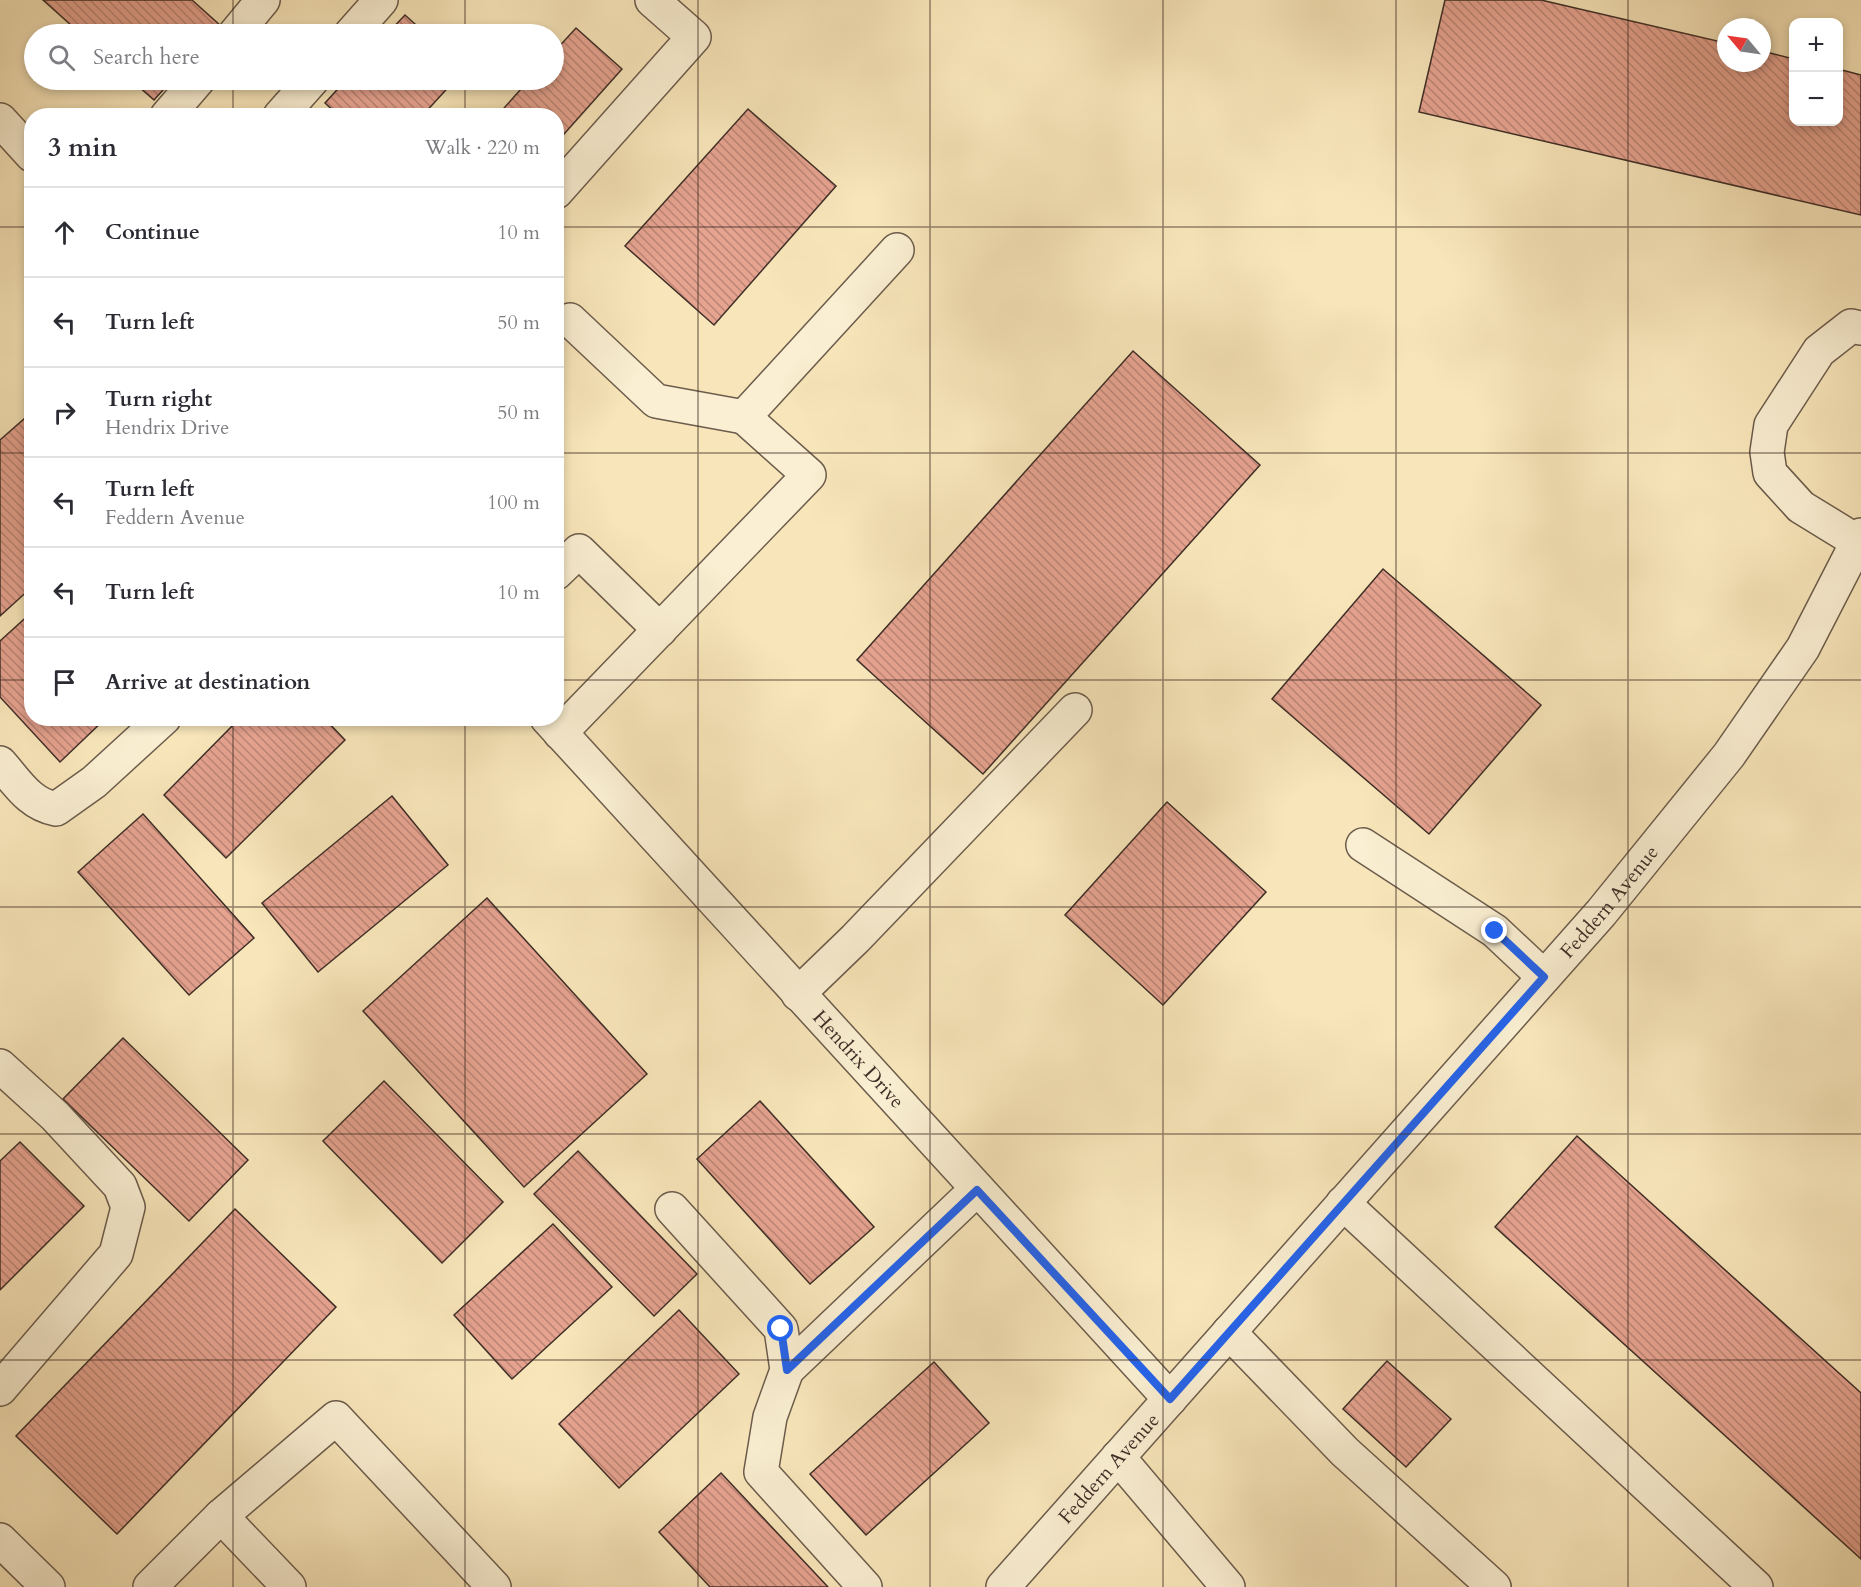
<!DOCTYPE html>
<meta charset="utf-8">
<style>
:root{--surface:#fff;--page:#f7f7f7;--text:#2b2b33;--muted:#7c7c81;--line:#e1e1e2}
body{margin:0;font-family:Cardo,serif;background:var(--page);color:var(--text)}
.controls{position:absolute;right:18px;top:18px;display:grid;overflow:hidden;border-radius:12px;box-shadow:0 3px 9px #0003}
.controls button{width:54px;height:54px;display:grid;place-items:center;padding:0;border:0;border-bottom:2px solid var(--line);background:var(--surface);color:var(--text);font:30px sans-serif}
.compass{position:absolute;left:1717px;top:18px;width:54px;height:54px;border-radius:50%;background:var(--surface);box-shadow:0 3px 9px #0003;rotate:299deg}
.stop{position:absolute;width:18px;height:18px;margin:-14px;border:4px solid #2563eb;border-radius:50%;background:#fff}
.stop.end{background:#2563eb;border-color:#fff;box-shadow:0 2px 6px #0008}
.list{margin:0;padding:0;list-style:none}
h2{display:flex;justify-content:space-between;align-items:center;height:78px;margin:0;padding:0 24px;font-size:26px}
h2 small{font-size:20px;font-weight:400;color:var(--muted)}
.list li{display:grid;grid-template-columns:39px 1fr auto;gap:18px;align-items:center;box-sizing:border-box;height:90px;padding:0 24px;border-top:2px solid var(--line)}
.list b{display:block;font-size:22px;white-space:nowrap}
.list p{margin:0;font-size:20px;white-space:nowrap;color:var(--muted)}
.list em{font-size:20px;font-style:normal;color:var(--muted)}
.icon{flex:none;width:33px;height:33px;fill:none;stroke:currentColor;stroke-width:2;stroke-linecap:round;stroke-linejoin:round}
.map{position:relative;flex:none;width:1861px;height:1587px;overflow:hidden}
.search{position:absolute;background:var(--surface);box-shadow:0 3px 9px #0003;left:24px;top:24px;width:540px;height:66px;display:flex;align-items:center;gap:15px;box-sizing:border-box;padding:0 21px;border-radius:33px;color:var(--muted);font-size:22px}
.panel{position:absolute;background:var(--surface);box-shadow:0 3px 9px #0003;left:24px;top:108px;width:540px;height:618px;border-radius:24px}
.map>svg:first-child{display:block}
.building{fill:url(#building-back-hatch);stroke:#3e2e27;stroke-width:1.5}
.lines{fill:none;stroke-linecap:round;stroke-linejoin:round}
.minor-casing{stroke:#6c5c4c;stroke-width:36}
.minor{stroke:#faefd2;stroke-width:33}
.route{stroke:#2563eb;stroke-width:8}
.grid{fill:none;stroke:#3e2e27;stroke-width:1.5;stroke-opacity:0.55}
.labels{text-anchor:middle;stroke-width:4.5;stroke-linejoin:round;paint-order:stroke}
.street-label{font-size:20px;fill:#3e2e27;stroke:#faefd2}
</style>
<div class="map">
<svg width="1861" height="1587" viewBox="0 0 1861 1587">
<defs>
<pattern id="building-back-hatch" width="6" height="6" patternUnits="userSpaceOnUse" patternTransform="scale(1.5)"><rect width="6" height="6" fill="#e6a390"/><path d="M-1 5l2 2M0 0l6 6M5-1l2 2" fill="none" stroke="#bc8576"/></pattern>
</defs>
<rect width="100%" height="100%" fill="#f8e6ba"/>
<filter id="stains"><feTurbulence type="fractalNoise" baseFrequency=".00333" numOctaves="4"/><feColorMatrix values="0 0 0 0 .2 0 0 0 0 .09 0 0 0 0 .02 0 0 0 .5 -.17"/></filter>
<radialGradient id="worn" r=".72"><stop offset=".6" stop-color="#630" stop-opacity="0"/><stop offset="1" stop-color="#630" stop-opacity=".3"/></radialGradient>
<!-- building -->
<g class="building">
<polygon points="43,0 192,0 221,26 213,34 81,34"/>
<polygon points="1445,0 1541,0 1726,43 1726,63 1762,63 1762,51 1794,59 1794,122 1838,122 1838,69 1861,75 1861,215 1419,112"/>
<polygon points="405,15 426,34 387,34"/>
<polygon points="576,28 622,69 556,143 556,116 497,116 529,80 554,80 554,52"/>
<polygon points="131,80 172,80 154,100"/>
<polygon points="346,80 455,80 422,116 339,116 325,103"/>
<polygon points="748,109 836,186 714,325 625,246"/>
<polygon points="1133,351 1260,465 983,774 857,660"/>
<polygon points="32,412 32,587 0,616 0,440"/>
<polygon points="1383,569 1541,705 1429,834 1272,699"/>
<polygon points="32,612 32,718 106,718 60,762 0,697 0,641"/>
<polygon points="240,718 324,718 345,740 226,858 164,795"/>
<polygon points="392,796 448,865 318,972 262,903"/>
<polygon points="1167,802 1266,892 1163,1005 1065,915"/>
<polygon points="143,814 254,938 189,995 78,872"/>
<polygon points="487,898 647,1074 524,1187 363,1011"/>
<polygon points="123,1038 248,1160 189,1221 63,1099"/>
<polygon points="384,1081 503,1202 442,1263 323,1141"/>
<polygon points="760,1101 874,1227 810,1284 697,1159"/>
<polygon points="1577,1136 1861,1393 1861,1559 1495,1227"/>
<polygon points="20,1142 84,1206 0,1290 0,1161"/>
<polygon points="578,1151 697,1274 654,1316 534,1194"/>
<polygon points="235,1209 336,1307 117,1534 16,1436"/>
<polygon points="553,1224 612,1287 512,1379 454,1315"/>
<polygon points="679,1310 739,1374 619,1488 559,1424"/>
<polygon points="1387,1361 1451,1419 1406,1467 1343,1409"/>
<polygon points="934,1362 989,1423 866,1535 810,1474"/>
<polygon points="721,1473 828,1587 710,1587 659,1532"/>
</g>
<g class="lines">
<defs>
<g id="minor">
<polyline points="235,34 263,0"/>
<polyline points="351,34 381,0"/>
<polyline points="167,116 198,80"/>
<polyline points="280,116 312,80"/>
<polyline points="0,120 32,155"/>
<polyline points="556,192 694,37 652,0"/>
<polyline points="570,320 656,401 744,417"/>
<polyline points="1858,542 1801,507 1770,473 1767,452 1771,425 1819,351 1851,326 1861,328"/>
<polyline points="556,573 579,551 660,630"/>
<path id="s1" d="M 547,718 L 1170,1399"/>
<polyline points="560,733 809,475 744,417 897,250"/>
<path d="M 0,763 C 17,782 29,804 56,809 L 94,782 L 164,718"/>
<polyline points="1363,845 1495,931 1544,977"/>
<polyline points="798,994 855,939 1075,710"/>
<polyline points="0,1066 55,1116 120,1186 128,1207 116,1254 0,1389"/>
<polyline points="1343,1203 1756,1587"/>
<polyline points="672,1209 781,1329 787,1370 770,1417 761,1472 865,1587"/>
<polyline points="1229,1332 1345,1452 1494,1587"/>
<polyline points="787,1370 977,1189"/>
<polyline points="1118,1457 1228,1587"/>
<polyline points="221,1516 336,1418 494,1587"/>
<polyline points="0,1540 48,1587"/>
<polyline points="150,1587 221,1516 289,1587"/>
<path id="s2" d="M 1003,1587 L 1601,913 L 1729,755 L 1803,648 L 1861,535"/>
</g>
</defs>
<!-- minor casing -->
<use href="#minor" class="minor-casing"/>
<!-- minor -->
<use href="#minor" class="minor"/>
</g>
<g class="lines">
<!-- route -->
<polyline class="route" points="781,1329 787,1370 977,1190 1170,1399 1544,977 1495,931"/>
</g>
<!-- grid -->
<path class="grid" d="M 233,0 L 233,34M 465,0 L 465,34M 698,0 L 698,1587M 930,0 L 930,1587M 1163,0 L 1163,1587M 1396,0 L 1396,1587M 1628,0 L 1628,1587M 233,80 L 233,116M 465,80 L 465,116M 0,227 L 32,227M 556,227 L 1861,227M 0,453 L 32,453M 556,453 L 1861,453M 0,680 L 32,680M 556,680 L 1861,680M 233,718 L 233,1587M 465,718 L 465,1587M 0,907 L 1861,907M 0,1134 L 1861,1134M 0,1360 L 1861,1360"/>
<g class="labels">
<!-- street labels -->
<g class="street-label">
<text dy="7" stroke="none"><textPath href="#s2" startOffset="915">Feddern Avenue</textPath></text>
<text dy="7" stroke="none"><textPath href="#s1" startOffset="462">Hendrix Drive</textPath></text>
<text dy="7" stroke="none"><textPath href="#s2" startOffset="159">Feddern Avenue</textPath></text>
</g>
</g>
<rect width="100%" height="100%" filter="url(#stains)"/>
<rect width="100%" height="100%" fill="url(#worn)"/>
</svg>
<div class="controls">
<button>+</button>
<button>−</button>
</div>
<svg class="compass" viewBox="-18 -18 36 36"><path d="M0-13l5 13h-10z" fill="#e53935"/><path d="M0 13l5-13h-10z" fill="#7c7c81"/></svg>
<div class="stop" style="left:781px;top:1329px"></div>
<div class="stop end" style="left:1495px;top:931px"></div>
<div class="search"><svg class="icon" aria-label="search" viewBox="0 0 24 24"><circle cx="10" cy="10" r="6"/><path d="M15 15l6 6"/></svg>Search here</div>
<section class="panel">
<h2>3 min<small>Walk · 220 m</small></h2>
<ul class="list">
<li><svg class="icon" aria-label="ahead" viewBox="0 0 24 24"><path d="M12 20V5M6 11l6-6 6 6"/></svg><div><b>Continue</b></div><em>10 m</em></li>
<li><svg class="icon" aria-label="left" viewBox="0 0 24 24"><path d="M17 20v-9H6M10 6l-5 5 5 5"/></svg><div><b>Turn left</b></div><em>50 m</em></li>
<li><svg class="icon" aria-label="right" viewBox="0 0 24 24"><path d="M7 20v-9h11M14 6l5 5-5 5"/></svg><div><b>Turn right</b><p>Hendrix Drive</p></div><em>50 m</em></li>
<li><svg class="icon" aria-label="left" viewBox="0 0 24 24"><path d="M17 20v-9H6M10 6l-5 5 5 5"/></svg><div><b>Turn left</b><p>Feddern Avenue</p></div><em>100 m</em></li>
<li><svg class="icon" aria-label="left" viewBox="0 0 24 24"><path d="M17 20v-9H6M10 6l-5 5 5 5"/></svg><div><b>Turn left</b></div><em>10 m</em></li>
<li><svg class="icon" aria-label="arrive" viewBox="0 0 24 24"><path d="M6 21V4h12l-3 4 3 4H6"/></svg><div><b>Arrive at destination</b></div></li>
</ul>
</section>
</div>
